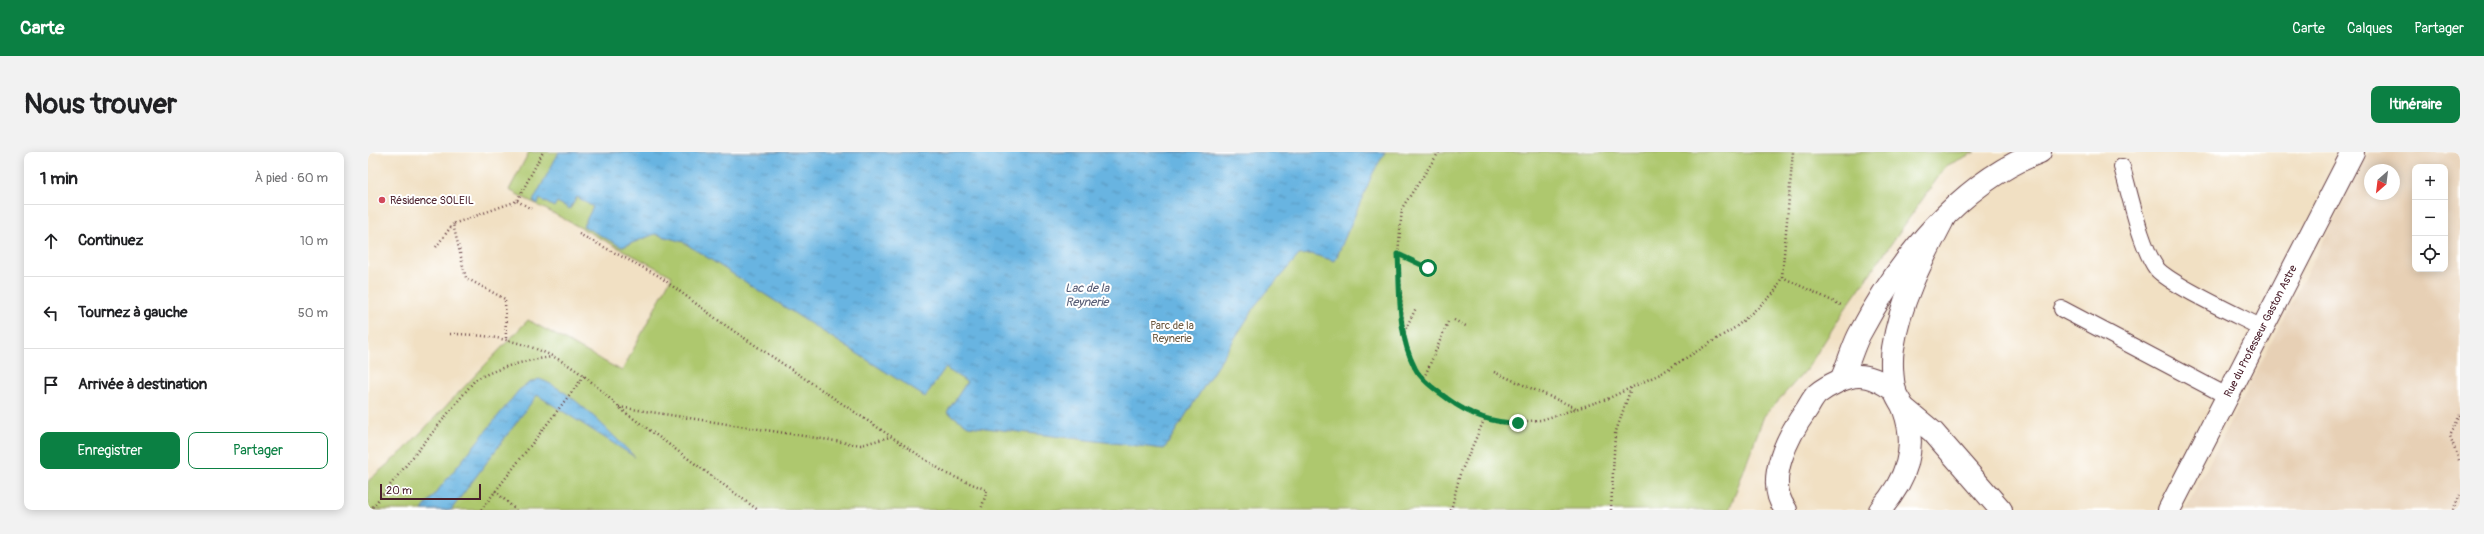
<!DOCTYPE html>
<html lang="fr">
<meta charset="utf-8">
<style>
:root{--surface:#fff;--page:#f2f2f2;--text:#202124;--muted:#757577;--line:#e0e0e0;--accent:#0b8043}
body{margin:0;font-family:Pangolin,sans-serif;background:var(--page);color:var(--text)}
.controls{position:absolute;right:12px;top:12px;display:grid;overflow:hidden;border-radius:8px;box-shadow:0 2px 10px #0003}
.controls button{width:36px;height:36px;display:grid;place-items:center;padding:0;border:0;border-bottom:1px solid var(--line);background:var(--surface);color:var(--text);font:20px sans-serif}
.compass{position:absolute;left:1996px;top:12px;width:36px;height:36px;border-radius:50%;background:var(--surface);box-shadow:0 2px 10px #0003;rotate:208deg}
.scale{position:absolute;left:12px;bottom:10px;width:101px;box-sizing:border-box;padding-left:4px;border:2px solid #4a1f2b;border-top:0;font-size:11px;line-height:14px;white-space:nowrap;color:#4a1f2b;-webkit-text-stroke:3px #fff;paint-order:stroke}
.stop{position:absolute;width:12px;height:12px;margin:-9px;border:3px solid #0b8043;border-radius:50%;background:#fff}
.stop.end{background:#0b8043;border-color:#fff;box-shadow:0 1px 4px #0008}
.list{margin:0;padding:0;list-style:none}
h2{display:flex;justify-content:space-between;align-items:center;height:52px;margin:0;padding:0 16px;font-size:17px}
h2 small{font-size:13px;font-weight:400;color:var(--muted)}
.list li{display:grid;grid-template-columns:26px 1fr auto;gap:12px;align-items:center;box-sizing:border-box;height:72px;padding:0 16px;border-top:1px solid var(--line)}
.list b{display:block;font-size:15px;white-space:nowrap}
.list em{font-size:13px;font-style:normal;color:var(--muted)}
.actions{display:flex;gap:8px;padding:12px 16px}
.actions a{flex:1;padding:9px 0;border:1px solid var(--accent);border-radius:8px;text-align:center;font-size:14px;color:var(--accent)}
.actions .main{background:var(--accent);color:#fff}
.icon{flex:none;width:22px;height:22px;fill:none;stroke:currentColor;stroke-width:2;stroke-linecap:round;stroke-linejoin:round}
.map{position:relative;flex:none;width:2092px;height:358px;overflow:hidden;border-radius:8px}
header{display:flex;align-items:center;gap:24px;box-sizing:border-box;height:56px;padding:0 20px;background:var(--accent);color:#fff}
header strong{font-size:19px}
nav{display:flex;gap:22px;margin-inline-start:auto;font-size:14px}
.intro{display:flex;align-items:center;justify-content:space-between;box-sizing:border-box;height:96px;padding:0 24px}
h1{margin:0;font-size:28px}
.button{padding:10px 18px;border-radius:8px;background:var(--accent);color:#fff;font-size:14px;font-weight:700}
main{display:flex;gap:24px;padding:0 24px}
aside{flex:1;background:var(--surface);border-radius:8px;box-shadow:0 2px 10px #0003}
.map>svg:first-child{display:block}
.built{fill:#e7d0b5;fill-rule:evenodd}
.green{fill:#aec86e;stroke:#7c744c}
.water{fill:url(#water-ripples);stroke:#586a86}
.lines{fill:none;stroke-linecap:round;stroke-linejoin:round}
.service-casing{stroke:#633c42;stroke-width:18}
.minor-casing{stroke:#633c42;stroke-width:24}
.path{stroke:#633c42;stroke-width:2.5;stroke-dasharray:1 3;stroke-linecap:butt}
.service{stroke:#fff;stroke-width:16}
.minor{stroke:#fff;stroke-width:22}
.route{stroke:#0b8043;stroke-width:5}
.poi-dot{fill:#d1495b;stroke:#fff;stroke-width:1.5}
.labels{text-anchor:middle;stroke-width:4;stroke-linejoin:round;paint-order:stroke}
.poi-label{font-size:11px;fill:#4a1f2b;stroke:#fff;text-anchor:start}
.park-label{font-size:11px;fill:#6d5a42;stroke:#fff}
.street-label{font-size:11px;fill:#4a1f2b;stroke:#fff}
.water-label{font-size:12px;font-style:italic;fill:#565b74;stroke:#fff}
</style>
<header>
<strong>Carte</strong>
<nav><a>Carte</a><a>Calques</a><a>Partager</a></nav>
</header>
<div class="intro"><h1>Nous trouver</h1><a class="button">Itinéraire</a></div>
<main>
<aside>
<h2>1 min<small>À pied · 60 m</small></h2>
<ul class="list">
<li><svg class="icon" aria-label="ahead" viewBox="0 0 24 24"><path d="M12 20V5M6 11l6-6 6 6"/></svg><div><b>Continuez</b></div><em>10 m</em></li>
<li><svg class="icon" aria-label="left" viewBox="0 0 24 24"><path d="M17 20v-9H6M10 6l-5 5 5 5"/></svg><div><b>Tournez à gauche</b></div><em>50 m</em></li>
<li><svg class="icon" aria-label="arrive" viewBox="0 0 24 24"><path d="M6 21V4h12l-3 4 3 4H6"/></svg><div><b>Arrivée à destination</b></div></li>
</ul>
<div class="actions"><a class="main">Enregistrer</a><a>Partager</a></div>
</aside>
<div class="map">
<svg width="2092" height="358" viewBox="0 0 2092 358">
<defs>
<pattern id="water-ripples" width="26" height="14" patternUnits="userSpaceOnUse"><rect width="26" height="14" fill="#67b4e1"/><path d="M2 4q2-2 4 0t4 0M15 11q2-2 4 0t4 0" fill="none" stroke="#5792b7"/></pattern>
</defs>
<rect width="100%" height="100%" fill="#fff"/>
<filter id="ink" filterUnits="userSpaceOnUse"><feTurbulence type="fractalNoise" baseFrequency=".025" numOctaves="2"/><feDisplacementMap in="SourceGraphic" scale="8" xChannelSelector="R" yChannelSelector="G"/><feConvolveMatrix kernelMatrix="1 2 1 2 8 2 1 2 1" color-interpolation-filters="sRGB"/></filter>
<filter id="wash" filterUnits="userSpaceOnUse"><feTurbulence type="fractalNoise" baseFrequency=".012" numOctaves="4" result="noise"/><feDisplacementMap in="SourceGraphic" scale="16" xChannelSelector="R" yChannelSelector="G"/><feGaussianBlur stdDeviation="0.9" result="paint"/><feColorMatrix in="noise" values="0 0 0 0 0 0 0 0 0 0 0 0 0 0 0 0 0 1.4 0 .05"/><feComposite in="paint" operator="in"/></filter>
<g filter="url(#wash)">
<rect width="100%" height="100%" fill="#f1e0c3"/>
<!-- built -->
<path class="built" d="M 2001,0 L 2092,0 L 2092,358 L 1817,358 ZM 2047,15 L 2077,15 L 2077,117 L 2047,117 ZM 2002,18 L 2026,18 L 2026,42 L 2002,42 Z"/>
<!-- green -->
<polygon class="green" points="161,0 1607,0 1578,14 1477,157 1439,217 1396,264 1361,358 0,358 0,329 35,299 160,168 254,219 304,124 141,38"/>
<!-- water -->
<g class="water">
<polygon points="191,0 1017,0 1005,21 967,109 943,102 931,103 890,150 796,297 600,274 579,260 599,230 577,216 557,245 315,90 287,82 254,95 215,74 225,55 209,45 202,57 189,50 186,55 172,47 170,52 165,49"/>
<path d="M 171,227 C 204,238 242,281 267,305 L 169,243 L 83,358 L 54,358 L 151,238 L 161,231 Z"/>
</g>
</g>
<g filter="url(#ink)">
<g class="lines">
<defs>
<g id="service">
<path d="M 1754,15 C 1762,42 1773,96 1789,117 C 1803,133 1871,164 1894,176"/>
<polyline points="1694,157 1859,244"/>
</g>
<g id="minor">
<path d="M 1473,228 C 1480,213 1484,197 1491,183 C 1530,109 1592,30 1672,0"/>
<polyline points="1536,256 1565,280 1633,358"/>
<path d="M 1418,358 C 1395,329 1421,282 1439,257 C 1442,252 1445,246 1449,242 C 1459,234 1478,224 1491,224 C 1504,224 1517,232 1527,239"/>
<path d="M 1512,358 C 1538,328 1550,297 1536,258 C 1534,251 1528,245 1527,239 C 1524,227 1523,208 1525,196 C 1532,149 1554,108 1576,66"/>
<polyline points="1801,358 1985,0"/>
</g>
</defs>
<!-- service casing -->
<use href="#service" class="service-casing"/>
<!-- minor casing -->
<use href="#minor" class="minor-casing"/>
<!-- path -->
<g class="path">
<polyline points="1071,0 1034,56 1030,102 1036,188 1047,217 1063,234 1088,253 1117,266 1133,271 1173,268 1239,247 1292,222 1368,175 1406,141 1414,125 1425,0"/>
<polyline points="149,49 166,58"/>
<polyline points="211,82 291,124 354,171 579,322 619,338 613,358"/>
<polyline points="68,95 85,72"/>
<polyline points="1030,102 1060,116"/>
<polyline points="1414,125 1475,154"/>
<polyline points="1086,168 1098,174"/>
<polyline points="1036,180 1048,156"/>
<path d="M 82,182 C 131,182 177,194 216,224 C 232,236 246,252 262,264 C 305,295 347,327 390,358"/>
<polyline points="138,186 137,147 98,126 85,72 149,49 175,0"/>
<polyline points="1126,220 1208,256"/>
<polyline points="1056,226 1080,170"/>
<polyline points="251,255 493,293 522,285"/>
<polyline points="2092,263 2082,284 2092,311"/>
<polyline points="127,339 148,358"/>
<path d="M 2,358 L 107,228 C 131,215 158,208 185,205"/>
<polyline points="113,358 216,224"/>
<polyline points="1083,358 1092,322 1117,266"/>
<polyline points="1243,358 1247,282 1263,236"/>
<polyline points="2085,358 2092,343"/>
</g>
<!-- service -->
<use href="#service" class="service"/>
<!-- minor -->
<use href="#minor" class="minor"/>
</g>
</g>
<g class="lines" filter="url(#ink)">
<!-- route -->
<path class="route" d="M 1060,116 L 1030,102 C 1032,139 1029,182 1047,216 C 1053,228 1069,239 1080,247 C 1100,262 1125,271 1150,271"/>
</g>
<!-- markers -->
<circle class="poi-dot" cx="14" cy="48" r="4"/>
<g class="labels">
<!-- poi labels -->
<g class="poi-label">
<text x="22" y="52">Résidence SOLEIL</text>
</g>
<!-- park labels -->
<g class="park-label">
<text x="804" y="177">Parc de la<tspan x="804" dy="13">Reynerie</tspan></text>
</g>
<!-- street labels -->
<g class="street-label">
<text transform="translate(1892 179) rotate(-63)" y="4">Rue du Professeur Gaston Astre</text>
</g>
<!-- water labels -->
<g class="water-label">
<text x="719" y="140">Lac de la<tspan x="719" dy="14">Reynerie</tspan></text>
</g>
</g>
</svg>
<div class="controls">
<button>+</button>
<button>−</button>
<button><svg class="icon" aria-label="locate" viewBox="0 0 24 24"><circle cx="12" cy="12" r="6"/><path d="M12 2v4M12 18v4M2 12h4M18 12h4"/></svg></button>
</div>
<svg class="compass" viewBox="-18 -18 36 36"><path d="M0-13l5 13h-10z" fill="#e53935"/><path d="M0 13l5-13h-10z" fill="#757577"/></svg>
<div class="scale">20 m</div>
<div class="stop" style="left:1060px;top:116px"></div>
<div class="stop end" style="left:1150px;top:271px"></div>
</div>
</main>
